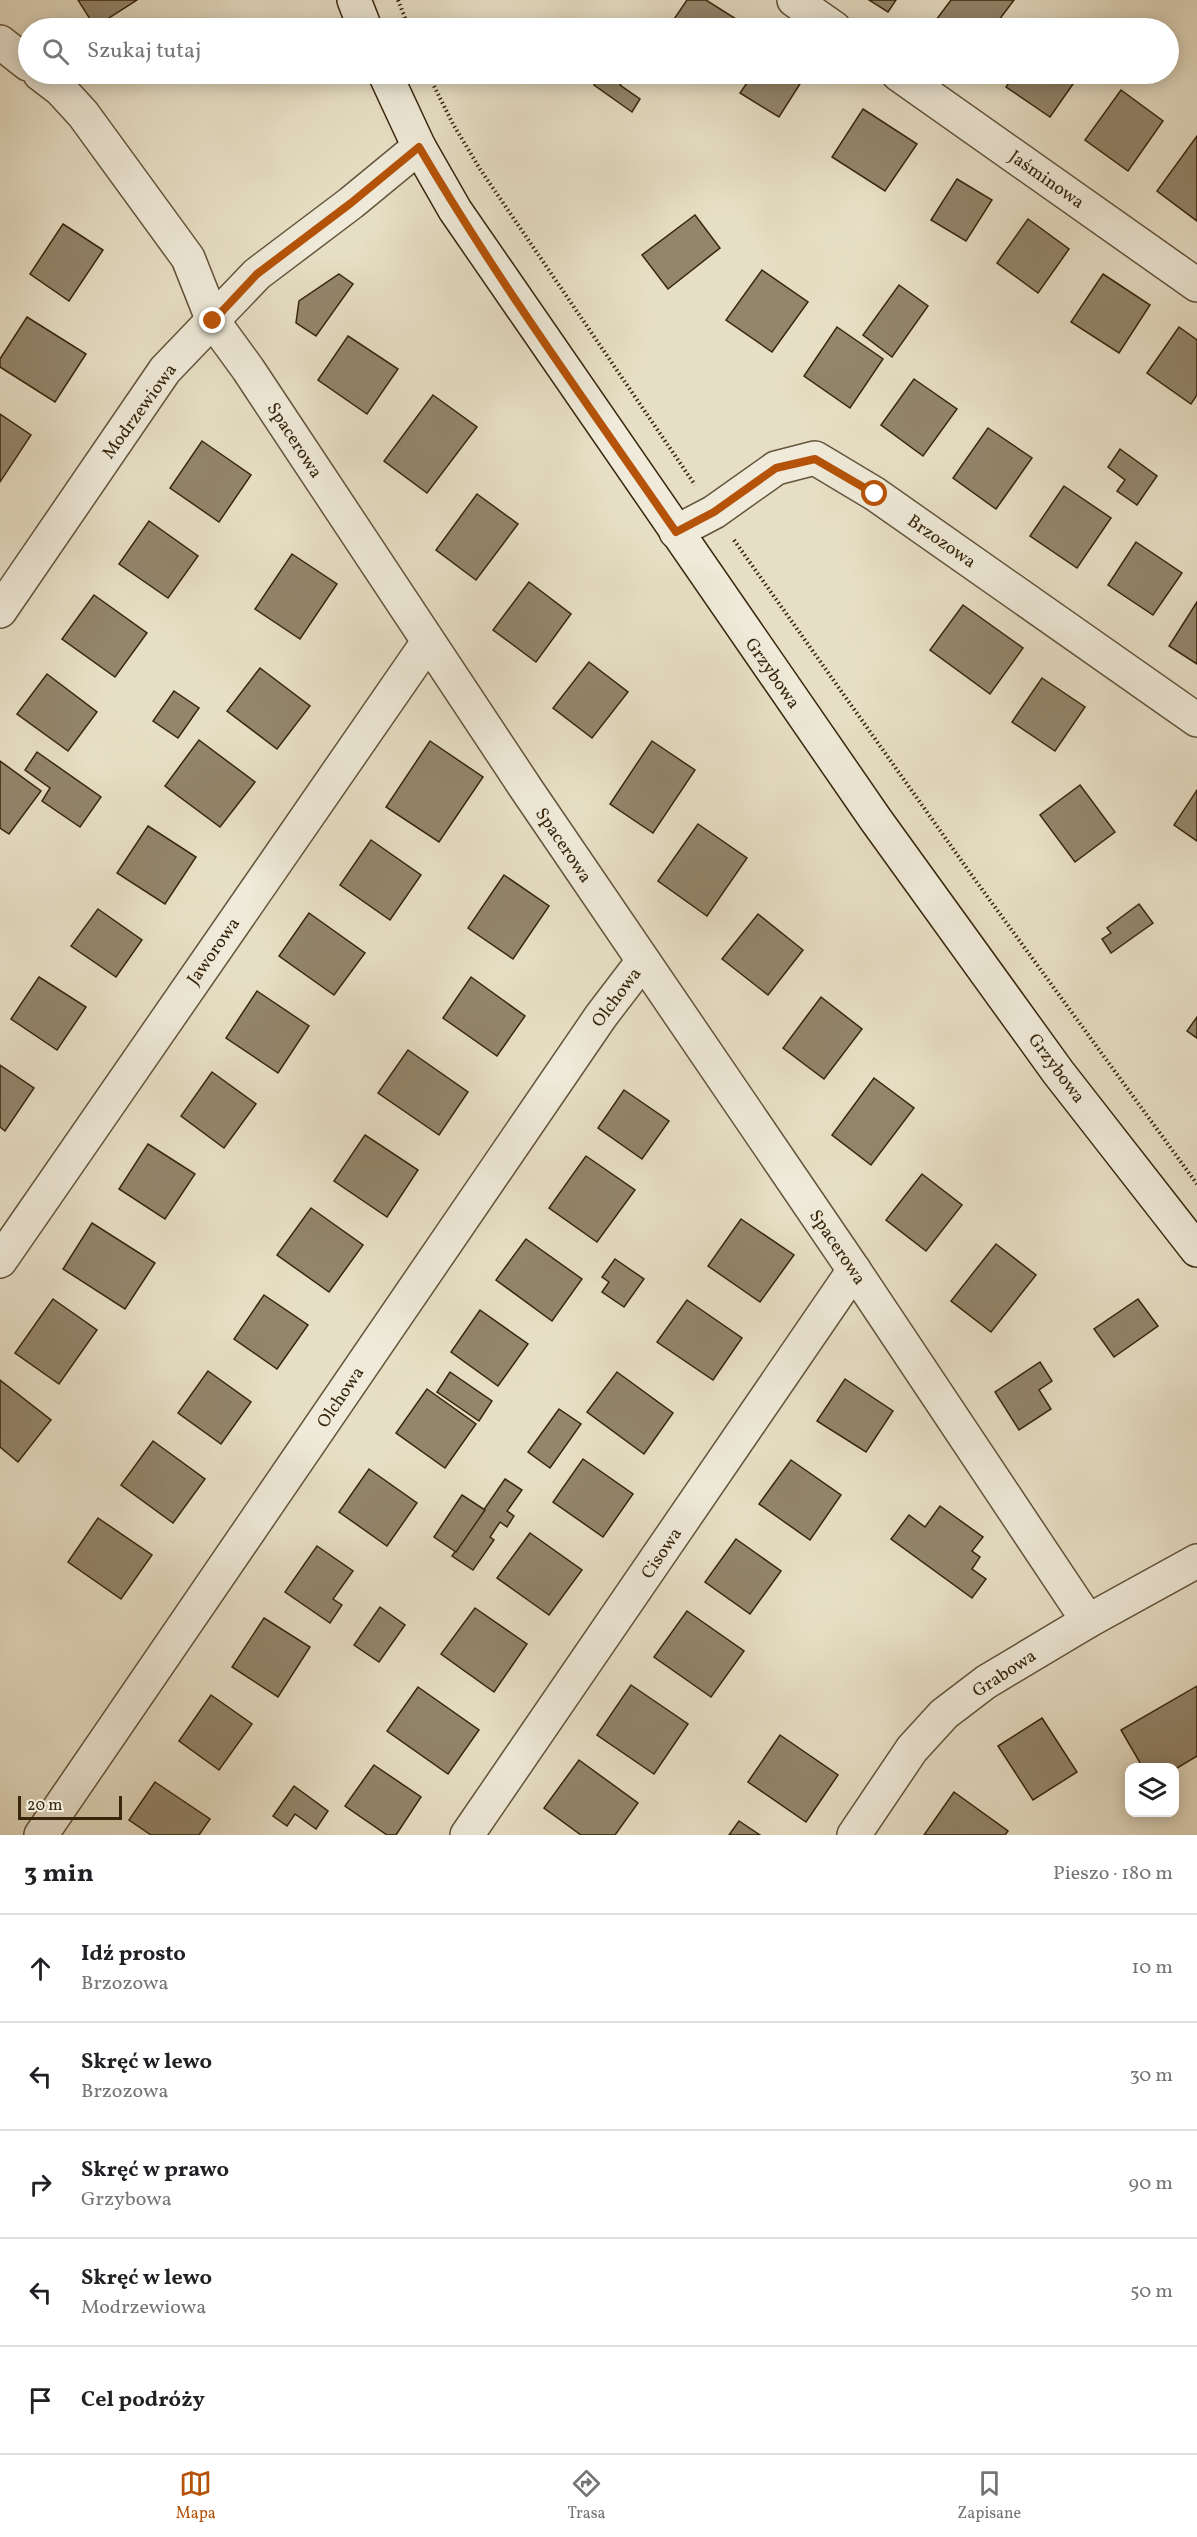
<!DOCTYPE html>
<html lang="pl">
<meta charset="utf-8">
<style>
:root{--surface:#fff;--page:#f6f6f6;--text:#202124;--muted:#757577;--line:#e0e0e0;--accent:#b45309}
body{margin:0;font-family:Vollkorn,serif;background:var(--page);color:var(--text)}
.controls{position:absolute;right:18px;bottom:18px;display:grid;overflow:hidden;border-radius:12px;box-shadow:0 3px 15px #0003}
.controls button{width:54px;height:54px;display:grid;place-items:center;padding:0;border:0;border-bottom:2px solid var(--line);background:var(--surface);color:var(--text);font:30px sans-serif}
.scale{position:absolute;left:18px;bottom:15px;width:104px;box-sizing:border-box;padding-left:6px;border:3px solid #37260b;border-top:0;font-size:16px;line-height:21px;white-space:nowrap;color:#37260b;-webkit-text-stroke:4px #efead9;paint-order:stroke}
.stop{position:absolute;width:18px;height:18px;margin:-14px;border:4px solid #b45309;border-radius:50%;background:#fff}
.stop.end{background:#b45309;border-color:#fff;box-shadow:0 2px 6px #0008}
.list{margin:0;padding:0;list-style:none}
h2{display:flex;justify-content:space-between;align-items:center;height:78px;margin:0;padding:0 24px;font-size:26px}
h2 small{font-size:20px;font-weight:400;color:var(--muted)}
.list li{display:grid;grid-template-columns:39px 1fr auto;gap:18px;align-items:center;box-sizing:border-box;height:108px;padding:0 24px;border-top:2px solid var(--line)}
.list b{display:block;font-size:22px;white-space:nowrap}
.list p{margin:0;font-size:20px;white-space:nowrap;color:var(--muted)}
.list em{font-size:20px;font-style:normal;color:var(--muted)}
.icon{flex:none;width:33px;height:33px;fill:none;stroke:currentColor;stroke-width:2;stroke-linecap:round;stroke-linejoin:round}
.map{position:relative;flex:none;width:1197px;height:1835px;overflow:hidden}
.search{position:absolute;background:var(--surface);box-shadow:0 3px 15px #0003;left:18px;right:18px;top:18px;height:66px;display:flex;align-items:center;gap:15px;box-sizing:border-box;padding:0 21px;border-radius:33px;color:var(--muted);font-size:22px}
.sheet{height:618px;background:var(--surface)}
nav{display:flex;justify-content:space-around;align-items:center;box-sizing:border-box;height:84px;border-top:2px solid var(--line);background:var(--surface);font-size:16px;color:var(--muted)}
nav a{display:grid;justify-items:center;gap:3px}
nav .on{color:var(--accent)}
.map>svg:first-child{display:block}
.building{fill:#93866c;stroke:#37260b;stroke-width:1.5}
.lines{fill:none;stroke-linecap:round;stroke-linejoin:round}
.minor-casing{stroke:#63543a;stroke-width:36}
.secondary-casing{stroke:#37260b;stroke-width:36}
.path{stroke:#37260b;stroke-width:4;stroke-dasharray:1.5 3;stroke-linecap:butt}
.minor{stroke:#efead9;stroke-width:33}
.secondary{stroke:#efead9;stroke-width:33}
.route{stroke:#b45309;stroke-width:8}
.labels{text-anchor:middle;stroke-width:5;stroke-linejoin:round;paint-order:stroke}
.street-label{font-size:18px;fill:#37260b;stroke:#efead9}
</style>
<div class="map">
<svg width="1197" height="1835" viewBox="0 0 1197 1835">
<rect width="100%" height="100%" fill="#e7dfc5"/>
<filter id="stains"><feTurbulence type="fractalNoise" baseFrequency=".00333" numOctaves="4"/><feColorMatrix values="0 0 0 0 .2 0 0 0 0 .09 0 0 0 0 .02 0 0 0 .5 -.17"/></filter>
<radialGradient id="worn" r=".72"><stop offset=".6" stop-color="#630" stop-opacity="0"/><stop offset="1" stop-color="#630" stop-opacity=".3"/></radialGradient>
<!-- building -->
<g class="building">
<polygon points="78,0 137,0 95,27"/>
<polygon points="687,0 706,0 736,19 729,28 668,28"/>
<polygon points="869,0 896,0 888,12"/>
<polygon points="951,0 1014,0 993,28 930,28"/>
<polygon points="602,74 629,74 620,85 640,99 632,112 594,85"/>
<polygon points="753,74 801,74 805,76 779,117 740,93"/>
<polygon points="1015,74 1080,74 1050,117 1006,87"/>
<polygon points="1121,90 1163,121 1128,171 1085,140"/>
<polygon points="863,109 917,144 885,191 832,157"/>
<polygon points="1197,136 1197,221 1157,191"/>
<polygon points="957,179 992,200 966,241 931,220"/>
<polygon points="695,215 720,248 668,289 642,255"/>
<polygon points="1028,219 1069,249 1038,293 997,263"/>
<polygon points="63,224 103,250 69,301 30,274"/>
<polygon points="762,270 808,302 772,352 726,320"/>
<polygon points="339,274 353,284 316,336 296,323 299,301"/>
<polygon points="1103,274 1150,305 1119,353 1071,322"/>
<polygon points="899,285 928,306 892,357 863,335"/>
<polygon points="27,317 86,354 55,402 0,367 0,359"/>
<polygon points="837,327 883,359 850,408 804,376"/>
<polygon points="1179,327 1197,340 1197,395 1191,404 1147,373"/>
<polygon points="348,336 398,369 367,414 318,380"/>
<polygon points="914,379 957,409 923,456 881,425"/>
<polygon points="433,395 477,427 427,493 384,461"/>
<polygon points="0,414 31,435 0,482"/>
<polygon points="988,428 1032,458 996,509 953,478"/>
<polygon points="202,441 251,475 219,522 170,488"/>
<polygon points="1120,449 1157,476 1137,505 1117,491 1125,480 1108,467"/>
<polygon points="1064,486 1111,518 1077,568 1030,536"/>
<polygon points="477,494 518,524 476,580 436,550"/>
<polygon points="149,521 198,556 168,598 119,564"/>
<polygon points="1136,542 1182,573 1153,615 1108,585"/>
<polygon points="292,554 337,584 300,639 255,609"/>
<polygon points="529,582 571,614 536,662 493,630"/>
<polygon points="94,595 147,633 115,677 62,639"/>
<polygon points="1197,602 1197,664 1169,646"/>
<polygon points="963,605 1023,648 990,694 930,650"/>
<polygon points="589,662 628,692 592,738 553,708"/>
<polygon points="260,668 310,706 277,749 227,711"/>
<polygon points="47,674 97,712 68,751 17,714"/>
<polygon points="1042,678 1085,707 1055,751 1012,722"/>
<polygon points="174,691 199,708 178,738 153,721"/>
<polygon points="199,740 255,782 220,827 165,786"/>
<polygon points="430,741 483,777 439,842 386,807"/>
<polygon points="652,741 695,770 653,833 610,804"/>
<polygon points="37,752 101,797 80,827 42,801 50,788 25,770"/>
<polygon points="0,761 41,791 9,834 0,828"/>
<polygon points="1080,785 1115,832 1075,862 1040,815"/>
<polygon points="1197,790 1197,841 1174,825"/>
<polygon points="698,824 747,858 707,916 658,881"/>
<polygon points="148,826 196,857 165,904 117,873"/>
<polygon points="371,840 421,875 390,920 340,885"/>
<polygon points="504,875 549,906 513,959 468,928"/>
<polygon points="1139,904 1153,923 1111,953 1102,939 1111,933 1107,928"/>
<polygon points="98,909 142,940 116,977 71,946"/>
<polygon points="309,913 365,953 334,995 279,956"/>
<polygon points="758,914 803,950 768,995 722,959"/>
<polygon points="39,977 86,1007 57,1050 11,1019"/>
<polygon points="471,977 525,1016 497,1056 443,1018"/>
<polygon points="257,991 309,1026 278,1073 226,1038"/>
<polygon points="821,997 862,1029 824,1079 783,1048"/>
<polygon points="1197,1017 1197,1038 1187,1031"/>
<polygon points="408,1050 468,1092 439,1135 378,1093"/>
<polygon points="0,1065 34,1088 5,1131 0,1127"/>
<polygon points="212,1072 256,1104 224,1148 181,1116"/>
<polygon points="874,1078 914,1108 871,1165 832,1135"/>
<polygon points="624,1090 669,1121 642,1159 598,1128"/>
<polygon points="365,1135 418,1170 387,1217 334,1181"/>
<polygon points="148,1144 195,1174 165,1219 119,1189"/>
<polygon points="586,1156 635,1190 597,1242 549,1208"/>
<polygon points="922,1174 962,1205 926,1251 886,1220"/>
<polygon points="311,1208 363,1245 329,1292 277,1255"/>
<polygon points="741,1219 794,1255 760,1302 708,1266"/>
<polygon points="92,1223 155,1263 125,1309 63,1269"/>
<polygon points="526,1239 582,1279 552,1321 496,1280"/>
<polygon points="996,1244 1036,1275 991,1332 951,1301"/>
<polygon points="615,1259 644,1279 624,1307 602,1292 609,1282 602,1277"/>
<polygon points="264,1295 308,1325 277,1369 234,1339"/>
<polygon points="53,1299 97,1330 59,1384 15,1353"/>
<polygon points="1138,1299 1158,1326 1114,1357 1094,1329"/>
<polygon points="687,1300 742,1338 713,1380 657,1342"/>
<polygon points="480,1310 528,1344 498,1386 451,1352"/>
<polygon points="1040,1362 1052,1381 1039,1390 1051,1409 1019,1430 995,1392"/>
<polygon points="208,1371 251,1402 221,1444 178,1413"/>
<polygon points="450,1372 492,1401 479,1421 437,1392"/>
<polygon points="617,1372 673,1413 644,1454 587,1412"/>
<polygon points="845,1379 893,1411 866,1452 817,1421"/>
<polygon points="0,1380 51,1420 18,1462 0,1447"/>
<polygon points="427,1389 476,1424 445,1468 396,1433"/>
<polygon points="559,1409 581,1424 550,1468 528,1452"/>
<polygon points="153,1441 205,1479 173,1523 121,1485"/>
<polygon points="583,1459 633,1494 603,1537 553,1502"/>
<polygon points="791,1460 841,1495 810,1540 759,1504"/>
<polygon points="369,1469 417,1503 387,1546 339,1512"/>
<polygon points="505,1479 522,1490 507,1511 514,1516 507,1527 500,1522 490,1537 494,1540 473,1570 452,1556"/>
<polygon points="462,1495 485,1510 456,1552 434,1537"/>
<polygon points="940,1506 983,1537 972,1551 980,1557 972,1569 986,1579 972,1598 891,1539 909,1515 925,1527"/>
<polygon points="98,1518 152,1555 121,1599 68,1562"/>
<polygon points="530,1533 582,1570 549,1615 497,1578"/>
<polygon points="736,1539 781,1571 750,1614 705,1582"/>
<polygon points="317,1546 353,1571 333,1599 342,1605 330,1623 285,1592"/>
<polygon points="380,1607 405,1625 379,1662 354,1645"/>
<polygon points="475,1608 527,1644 494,1692 441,1654"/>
<polygon points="687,1611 744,1651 711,1697 654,1657"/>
<polygon points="264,1618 310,1647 278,1697 232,1667"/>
<polygon points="631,1685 688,1724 654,1774 597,1735"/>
<polygon points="1197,1686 1197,1756 1174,1770 1174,1768 1143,1768 1121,1730"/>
<polygon points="418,1687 479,1730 448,1774 387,1731"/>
<polygon points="211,1695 252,1724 219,1770 179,1741"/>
<polygon points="1042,1718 1077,1772 1033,1800 998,1746"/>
<polygon points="780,1735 838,1775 806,1822 748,1782"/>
<polygon points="579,1760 638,1803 615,1835 581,1835 544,1808"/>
<polygon points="374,1765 421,1797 396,1835 387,1835 345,1806"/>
<polygon points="155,1782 210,1819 199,1835 151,1835 129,1820"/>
<polygon points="294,1786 328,1811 316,1829 295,1814 287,1826 273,1816"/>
<polygon points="954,1792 1008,1831 1005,1835 924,1835"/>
<polygon points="739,1821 760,1835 729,1835"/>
</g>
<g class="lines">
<defs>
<g id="minor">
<polyline points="794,0 834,28"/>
<polyline points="0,42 28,64"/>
<polyline points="40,74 61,90 83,114 188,258 213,321 248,369 527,790 854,1270 1088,1621"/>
<polyline points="898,74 1197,285"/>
<polyline points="676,532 714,512 776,468 815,458 875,494 1197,720"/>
<polyline points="0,611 165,370 257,274 351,203 419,147"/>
<polyline points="0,1261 428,642"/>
<polyline points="41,1835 601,1016 643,961"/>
<polyline points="467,1835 854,1270"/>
<polyline points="854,1835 912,1749 944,1714 986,1682 1088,1621 1197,1561"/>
</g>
<g id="secondary">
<polyline points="354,0 365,28"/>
<polyline points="385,74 419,147 455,210 876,820 1058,1072 1197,1250"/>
</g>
</defs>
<!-- minor casing -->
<use href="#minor" class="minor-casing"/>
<!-- secondary casing -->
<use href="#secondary" class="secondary-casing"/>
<!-- path -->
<g class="path">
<polyline points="398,0 409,28"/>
<polyline points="428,74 453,124 480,169 695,485"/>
<polyline points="734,540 973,877 1197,1184"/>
</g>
<!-- minor -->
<use href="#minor" class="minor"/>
<!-- secondary -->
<use href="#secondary" class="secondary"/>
</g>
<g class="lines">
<!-- route -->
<path class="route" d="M 213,321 L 257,274 L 351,203 L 419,147 C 497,280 588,405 676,532 L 714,512 L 776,468 L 815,459 L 875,494"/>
</g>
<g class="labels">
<!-- street labels -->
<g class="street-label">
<text transform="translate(1047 179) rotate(35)" y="6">Jaśminowa</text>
<text transform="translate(139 411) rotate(-54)" y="6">Modrzewiowa</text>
<text transform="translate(295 440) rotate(57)" y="6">Spacerowa</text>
<text transform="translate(942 541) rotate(35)" y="6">Brzozowa</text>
<text transform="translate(773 673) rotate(55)" y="6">Grzybowa</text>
<text transform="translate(564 845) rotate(56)" y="6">Spacerowa</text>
<text transform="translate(213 951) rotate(-55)" y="6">Jaworowa</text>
<text transform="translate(616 997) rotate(-53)" y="6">Olchowa</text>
<text transform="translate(1057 1068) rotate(53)" y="6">Grzybowa</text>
<text transform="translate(838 1247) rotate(56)" y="6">Spacerowa</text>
<text transform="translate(340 1397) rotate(-56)" y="6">Olchowa</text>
<text transform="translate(661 1553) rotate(-56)" y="6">Cisowa</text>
<text transform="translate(1004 1673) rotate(-33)" y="6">Grabowa</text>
</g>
</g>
<rect width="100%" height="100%" filter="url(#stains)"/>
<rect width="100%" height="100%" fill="url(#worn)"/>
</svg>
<div class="controls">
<button><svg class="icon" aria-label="layers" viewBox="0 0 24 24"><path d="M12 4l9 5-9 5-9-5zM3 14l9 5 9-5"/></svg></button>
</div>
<div class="scale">20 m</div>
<div class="stop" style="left:875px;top:494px"></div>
<div class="stop end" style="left:213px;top:321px"></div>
<div class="search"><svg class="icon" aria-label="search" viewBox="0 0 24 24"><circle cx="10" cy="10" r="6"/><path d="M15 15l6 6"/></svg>Szukaj tutaj</div>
</div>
<section class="sheet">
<h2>3 min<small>Pieszo · 180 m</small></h2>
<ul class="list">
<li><svg class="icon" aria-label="ahead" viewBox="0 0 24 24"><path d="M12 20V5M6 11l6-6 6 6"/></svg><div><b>Idź prosto</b><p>Brzozowa</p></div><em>10 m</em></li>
<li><svg class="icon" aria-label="left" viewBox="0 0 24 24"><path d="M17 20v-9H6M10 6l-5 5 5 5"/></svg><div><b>Skręć w lewo</b><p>Brzozowa</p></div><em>30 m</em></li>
<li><svg class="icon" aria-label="right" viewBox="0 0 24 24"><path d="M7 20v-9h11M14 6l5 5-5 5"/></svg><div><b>Skręć w prawo</b><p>Grzybowa</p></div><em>90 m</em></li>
<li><svg class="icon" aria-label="left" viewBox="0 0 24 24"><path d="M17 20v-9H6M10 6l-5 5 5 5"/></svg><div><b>Skręć w lewo</b><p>Modrzewiowa</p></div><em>50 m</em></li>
<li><svg class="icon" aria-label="arrive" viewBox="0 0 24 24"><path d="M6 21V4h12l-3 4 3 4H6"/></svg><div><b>Cel podróży</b></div></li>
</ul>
</section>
<nav>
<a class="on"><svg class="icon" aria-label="map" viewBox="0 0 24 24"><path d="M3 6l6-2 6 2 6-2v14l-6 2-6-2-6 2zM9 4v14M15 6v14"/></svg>Mapa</a>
<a><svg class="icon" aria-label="directions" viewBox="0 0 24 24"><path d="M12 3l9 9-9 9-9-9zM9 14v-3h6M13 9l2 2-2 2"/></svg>Trasa</a>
<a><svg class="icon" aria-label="saved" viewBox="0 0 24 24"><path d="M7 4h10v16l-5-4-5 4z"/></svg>Zapisane</a>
</nav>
